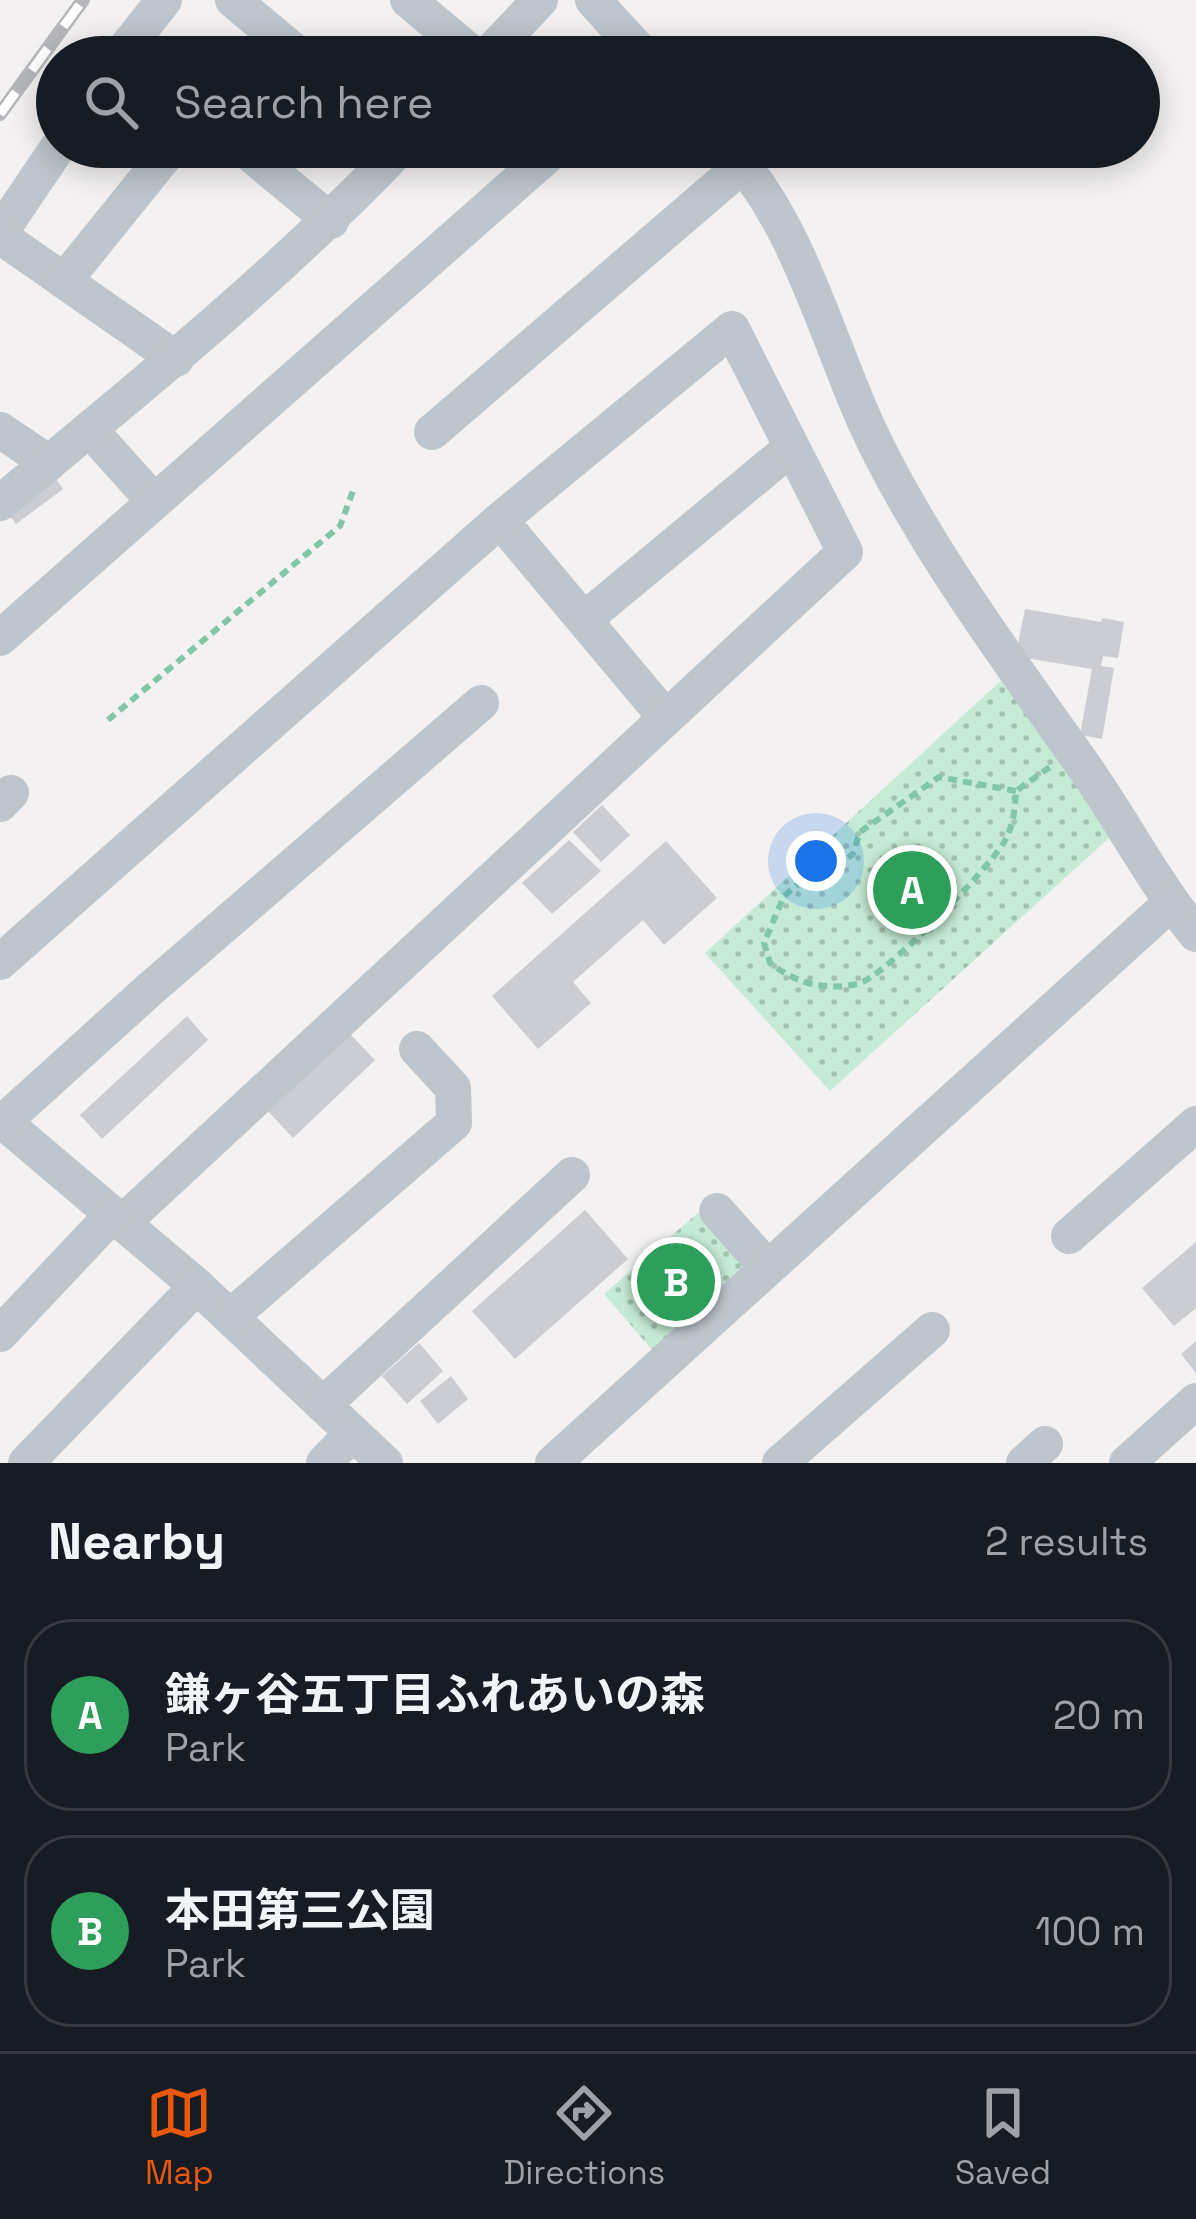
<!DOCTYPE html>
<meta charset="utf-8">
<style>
:root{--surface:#171b24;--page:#242831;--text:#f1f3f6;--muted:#9ea1a6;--line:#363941;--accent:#ea580c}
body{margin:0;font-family:"Space Grotesk","Noto Sans JP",sans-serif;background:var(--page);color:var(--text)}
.you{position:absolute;left:816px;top:861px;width:42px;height:42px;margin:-30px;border:9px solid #fff;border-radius:50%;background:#1a73e8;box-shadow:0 0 0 18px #1a73e833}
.badge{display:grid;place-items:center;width:78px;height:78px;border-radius:50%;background:var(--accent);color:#fff;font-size:39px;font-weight:700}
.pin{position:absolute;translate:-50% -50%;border:6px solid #fff;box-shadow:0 3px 12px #0006}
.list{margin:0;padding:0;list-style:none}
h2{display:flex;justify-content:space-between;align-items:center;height:156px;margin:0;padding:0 48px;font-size:51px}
h2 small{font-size:39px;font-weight:400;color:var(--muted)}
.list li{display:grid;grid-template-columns:78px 1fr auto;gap:36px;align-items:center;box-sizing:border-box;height:192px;margin:0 24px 24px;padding:0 24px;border:3px solid var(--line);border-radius:48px}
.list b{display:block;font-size:45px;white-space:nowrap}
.list p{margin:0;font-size:39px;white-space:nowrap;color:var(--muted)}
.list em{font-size:39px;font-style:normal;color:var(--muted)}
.icon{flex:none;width:66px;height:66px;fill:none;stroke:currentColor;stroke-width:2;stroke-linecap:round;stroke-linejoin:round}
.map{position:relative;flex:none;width:1196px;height:1463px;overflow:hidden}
.search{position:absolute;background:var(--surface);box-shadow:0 6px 30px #0003;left:36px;right:36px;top:36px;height:132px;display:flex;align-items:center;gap:30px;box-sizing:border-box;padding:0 42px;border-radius:66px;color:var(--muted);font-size:45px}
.sheet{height:588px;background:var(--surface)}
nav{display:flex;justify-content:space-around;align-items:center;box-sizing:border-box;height:168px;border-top:3px solid var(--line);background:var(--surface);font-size:33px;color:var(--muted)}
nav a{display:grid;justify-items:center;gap:6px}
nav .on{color:var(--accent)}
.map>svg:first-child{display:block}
.park{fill:url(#park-dots)}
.building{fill:#cbcdd3}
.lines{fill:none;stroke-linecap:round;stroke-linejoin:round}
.path{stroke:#80c6a7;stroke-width:6;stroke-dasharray:9 6;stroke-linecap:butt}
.minor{stroke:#bec5cc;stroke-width:36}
.rail-casing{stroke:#b4b6ba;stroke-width:14}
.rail{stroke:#fff;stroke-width:9;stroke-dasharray:27;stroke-linecap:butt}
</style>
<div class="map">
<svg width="1196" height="1463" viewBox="0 0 1196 1463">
<defs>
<pattern id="park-dots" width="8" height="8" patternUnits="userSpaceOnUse" patternTransform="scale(3)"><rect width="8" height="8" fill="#c5ebd6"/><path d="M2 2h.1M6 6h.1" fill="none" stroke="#a2c1b1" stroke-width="1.8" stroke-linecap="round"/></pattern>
</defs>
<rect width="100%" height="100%" fill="#f3f1f1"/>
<!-- park -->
<g class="park">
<polygon points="1007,675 1121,827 830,1091 705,953"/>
<polygon points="698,1213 747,1269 654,1352 604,1294"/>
</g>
<!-- building -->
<g class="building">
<polygon points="51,472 63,489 16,524 4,508"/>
<polygon points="1025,609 1101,622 1102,618 1124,622 1118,658 1103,656 1101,666 1114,668 1102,739 1080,735 1092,669 1026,658 1018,644"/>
<polygon points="602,805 630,835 601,862 573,832"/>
<polygon points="569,840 601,871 552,914 522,883"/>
<polygon points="666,841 717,898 664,945 643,920 573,982 591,1003 538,1049 492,996"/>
<polygon points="187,1016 208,1040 102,1139 80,1115"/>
<polygon points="347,1031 375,1060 293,1138 266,1109"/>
<polygon points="585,1210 628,1259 515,1359 472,1311"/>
<polygon points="1196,1242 1196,1308 1174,1326 1142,1288"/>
<polygon points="1196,1341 1196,1373 1181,1354"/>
<polygon points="419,1343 443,1371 407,1404 382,1376"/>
<polygon points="451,1376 468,1399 438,1424 420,1401"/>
</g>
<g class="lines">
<!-- path -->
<g class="path">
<polyline points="108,720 340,526 353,491"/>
<path d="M 1016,791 L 939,777 L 860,832 L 853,854 L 839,865 L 804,879 L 784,896 L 764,943 L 770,963 C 796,983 824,991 857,984 C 883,979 986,871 1003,844 C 1013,828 1015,810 1016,791 L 1050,767"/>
</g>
<!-- minor -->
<g class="minor">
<polyline points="233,0 301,57"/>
<polyline points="408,0 476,57"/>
<polyline points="593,0 645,57"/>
<polyline points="119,57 164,0"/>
<polyline points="486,57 540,0"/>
<polyline points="242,147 331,221"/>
<path d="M 728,147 C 806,232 829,354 881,455 C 939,568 1017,671 1090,775 C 1126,828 1156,885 1196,934"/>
<polyline points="0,233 58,147"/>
<polyline points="0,236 176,359"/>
<polyline points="64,281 172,147"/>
<polyline points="0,430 49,463"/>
<polyline points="91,431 153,500"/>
<polyline points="432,432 744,164"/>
<path d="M 0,503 C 138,389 277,277 401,147"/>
<polyline points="500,520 666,718"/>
<polyline points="586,618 791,448"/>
<polyline points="0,638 557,147"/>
<polyline points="0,804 11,793"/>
<polyline points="0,962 500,520 732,329 845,552 123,1222"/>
<polyline points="0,1119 197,1286 385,1463"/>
<polyline points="3,1122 149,990 481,703"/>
<polyline points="717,1211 767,1267"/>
<polyline points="1069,1236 1196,1124"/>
<polyline points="230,1317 454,1123 453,1088 417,1049"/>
<polyline points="0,1334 113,1214"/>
<polyline points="323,1405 572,1175"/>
<polyline points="26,1463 197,1286"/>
<polyline points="324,1463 352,1434"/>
<polyline points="553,1463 1171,903"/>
<polyline points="780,1463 932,1330"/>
<polyline points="1024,1463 1045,1444"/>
<polyline points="1127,1463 1196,1401"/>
</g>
<defs>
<polyline id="rail" points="0,114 83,0"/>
</defs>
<!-- rail casing -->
<use href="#rail" class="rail-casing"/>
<!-- rail -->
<use href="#rail" class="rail"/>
</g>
</svg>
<div class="you"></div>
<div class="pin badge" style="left:912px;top:890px;background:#2e9e5b">A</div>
<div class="pin badge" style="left:676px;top:1282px;background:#2e9e5b">B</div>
<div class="search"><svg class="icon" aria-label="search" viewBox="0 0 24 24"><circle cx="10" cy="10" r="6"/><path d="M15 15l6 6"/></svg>Search here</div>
</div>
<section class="sheet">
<h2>Nearby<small>2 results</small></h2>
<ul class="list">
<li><span class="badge" style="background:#2e9e5b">A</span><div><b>鎌ヶ谷五丁目ふれあいの森</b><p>Park</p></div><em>20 m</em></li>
<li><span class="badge" style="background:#2e9e5b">B</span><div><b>本田第三公園</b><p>Park</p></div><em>100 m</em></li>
</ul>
</section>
<nav>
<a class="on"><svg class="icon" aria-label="map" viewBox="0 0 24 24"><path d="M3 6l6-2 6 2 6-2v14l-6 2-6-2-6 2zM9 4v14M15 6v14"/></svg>Map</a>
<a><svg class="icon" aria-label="directions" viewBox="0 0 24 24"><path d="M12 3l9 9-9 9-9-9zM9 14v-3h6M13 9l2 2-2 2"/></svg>Directions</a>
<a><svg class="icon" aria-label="saved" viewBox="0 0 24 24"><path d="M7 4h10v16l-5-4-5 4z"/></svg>Saved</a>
</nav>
